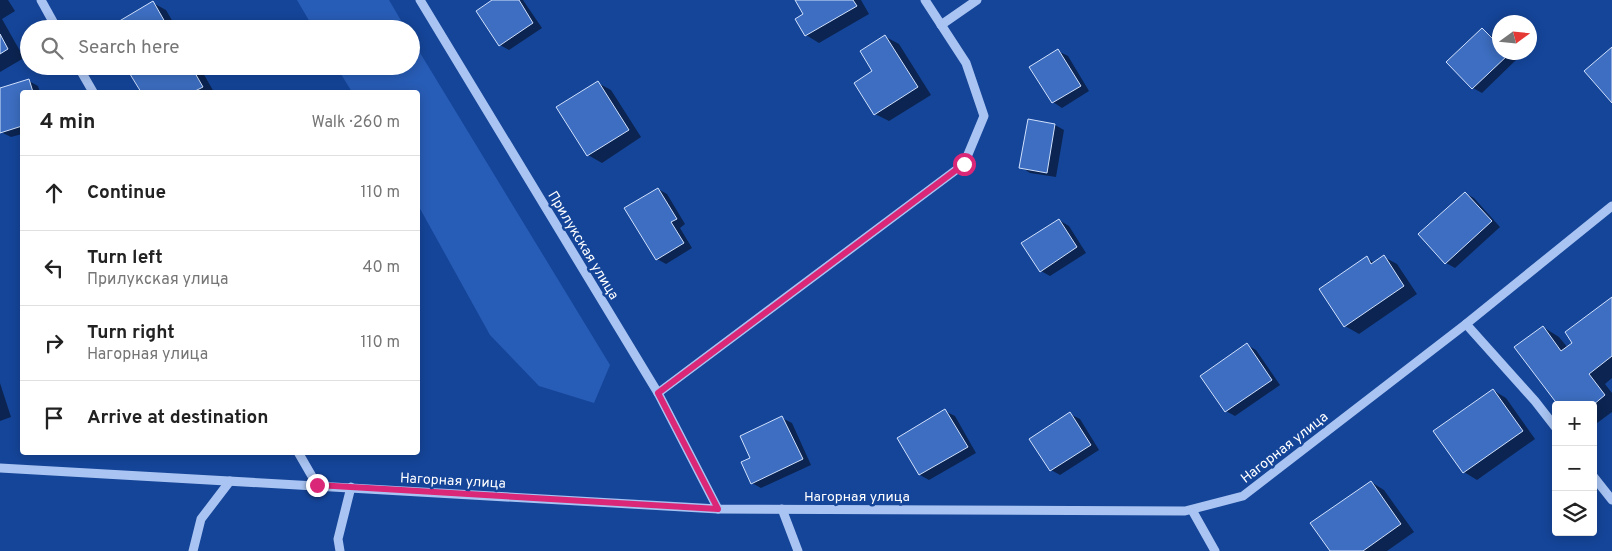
<!DOCTYPE html>
<meta charset="utf-8">
<style>
:root{--surface:#fff;--page:#f6f6f6;--text:#222;--muted:#767676;--line:#e0e0e0}
body{margin:0;font-family:Overpass,sans-serif;background:var(--page);color:var(--text)}
.controls{position:absolute;right:15px;bottom:15px;display:grid;overflow:hidden;border-radius:5px;box-shadow:0 2px 12px #0003}
.controls button{width:45px;height:45px;display:grid;place-items:center;padding:0;border:0;border-bottom:1px solid var(--line);background:var(--surface);color:var(--text);font:25px sans-serif}
.compass{position:absolute;left:1492px;top:15px;width:45px;height:45px;border-radius:50%;background:var(--surface);box-shadow:0 2px 12px #0003;rotate:75deg}
.stop{position:absolute;width:15px;height:15px;margin:-11px;border:4px solid #db2777;border-radius:50%;background:#fff}
.stop.end{background:#db2777;border-color:#fff;box-shadow:0 1px 5px #0008}
.list{margin:0;padding:0;list-style:none}
h2{display:flex;justify-content:space-between;align-items:center;height:65px;margin:0;padding:0 20px;font-size:21px}
h2 small{font-size:16px;font-weight:400;color:var(--muted)}
.list li{display:grid;grid-template-columns:32px 1fr auto;gap:15px;align-items:center;box-sizing:border-box;height:75px;padding:0 20px;border-top:1px solid var(--line)}
.list b{display:block;font-size:19px;white-space:nowrap}
.list p{margin:0;font-size:16px;white-space:nowrap;color:var(--muted)}
.list em{font-size:16px;font-style:normal;color:var(--muted)}
.icon{flex:none;width:28px;height:28px;fill:none;stroke:currentColor;stroke-width:2;stroke-linecap:round;stroke-linejoin:round}
.map{position:relative;flex:none;width:1612px;height:551px;overflow:hidden}
.search{position:absolute;background:var(--surface);box-shadow:0 2px 12px #0003;left:20px;top:20px;width:400px;height:55px;display:flex;align-items:center;gap:12px;box-sizing:border-box;padding:0 18px;border-radius:28px;color:var(--muted);font-size:19px}
.panel{position:absolute;background:var(--surface);box-shadow:0 2px 12px #0003;left:20px;top:90px;width:400px;height:365px;border-radius:5px}
.map>svg:first-child{display:block}
.green{fill:#285db7}
.shadow{fill:#0007}
.building{fill:#3d6ec1;stroke:#d1e1fd}
.lines{fill:none;stroke-linecap:round;stroke-linejoin:round}
.minor{stroke:#a9c4f2;stroke-width:9}
.route{stroke:#db2777;stroke-width:6}
.labels{text-anchor:middle;stroke-width:5;stroke-linejoin:round;paint-order:stroke}
.street-label{font-size:14px;fill:#fff;stroke:#154599}
</style>
<div class="map">
<svg width="1612" height="551" viewBox="0 0 1612 551">
<rect width="100%" height="100%" fill="#154599"/>
<!-- green -->
<g class="green">
<polygon points="297,0 389,0 406,29 314,29"/>
<polygon points="411,38 610,365 594,403 539,386 490,335 418,205 418,92 352,92 336,66 411,66"/>
</g>
<!-- shadow -->
<g class="shadow">
<polygon points="0,0 8,0 15,11 2,19 24,58 0,72"/>
<polygon points="495,0 523,0 542,28 509,50 500,45"/>
<polygon points="797,0 861,0 869,14 819,43 806,35 797,19 805,14"/>
<polygon points="153,3 166,10 177,29 108,29"/>
<polygon points="1482,29 1500,43 1500,52 1509,52 1516,60 1482,93 1473,88"/>
<polygon points="886,37 899,44 931,95 889,121 875,114 874,72"/>
<polygon points="1058,51 1068,56 1089,91 1062,108 1053,102"/>
<polygon points="127,66 199,66 214,92 143,92"/>
<polygon points="29,81 38,86 40,92 22,92 22,134 11,137 1,132 0,128 0,89"/>
<polygon points="598,83 611,90 641,137 602,163 588,155"/>
<polygon points="1055,125 1064,130 1056,177 1030,173 1021,167"/>
<polygon points="658,189 667,194 685,224 680,228 692,248 666,264 657,259"/>
<polygon points="1465,193 1474,198 1500,227 1455,268 1446,263"/>
<polygon points="1059,220 1069,226 1086,253 1050,276 1041,271"/>
<polygon points="1384,257 1397,264 1417,294 1359,334 1345,326 1367,258 1375,263"/>
<polygon points="1612,299 1612,378 1605,384 1612,393 1612,412 1593,426 1593,405 1543,327 1559,337 1568,348"/>
<polygon points="1247,345 1256,350 1280,385 1235,416 1226,411"/>
<polygon points="0,383 11,417 0,421"/>
<polygon points="1493,390 1506,398 1535,439 1477,480 1464,472"/>
<polygon points="945,411 955,416 976,453 929,480 920,475 899,438"/>
<polygon points="1070,414 1080,419 1099,450 1060,475 1051,470"/>
<polygon points="782,418 792,423 811,465 761,488 752,483 752,459"/>
<polygon points="1371,482 1384,490 1414,532 1387,551 1332,551"/>
</g>
<!-- building -->
<g class="building">
<polygon points="492,0 519,0 533,23 499,46 476,11"/>
<polygon points="795,0 853,0 857,6 805,36 795,19 803,14"/>
<polygon points="153,1 169,29 106,29"/>
<polygon points="1482,28 1500,46 1500,52 1508,55 1472,89 1446,62"/>
<polygon points="0,34 8,49 0,54"/>
<polygon points="885,35 918,87 874,115 854,83 872,71 860,51"/>
<polygon points="1612,47 1612,103 1584,71"/>
<polygon points="1058,49 1081,86 1052,103 1029,67"/>
<polygon points="125,66 191,66 203,87 193,92 141,92"/>
<polygon points="29,79 33,92 22,92 22,126 0,133 0,88"/>
<polygon points="598,81 629,130 587,156 556,107"/>
<polygon points="1028,119 1055,124 1047,173 1019,168"/>
<polygon points="658,188 677,219 671,222 684,243 656,260 624,208"/>
<polygon points="1465,192 1492,221 1445,264 1418,234"/>
<polygon points="1059,219 1077,247 1040,272 1021,243"/>
<polygon points="1384,255 1404,286 1344,327 1319,289 1367,256 1371,264"/>
<polygon points="1612,297 1612,356 1589,374 1605,395 1593,405 1558,405 1514,347 1543,326 1561,351 1572,343 1565,332"/>
<polygon points="1247,343 1272,380 1225,412 1200,376"/>
<polygon points="1493,389 1523,431 1463,473 1433,431"/>
<polygon points="945,409 968,447 919,475 897,438"/>
<polygon points="1070,412 1091,445 1050,471 1029,439"/>
<polygon points="782,416 803,459 751,484 741,462 750,458 740,436"/>
<polygon points="1371,481 1401,524 1363,551 1330,551 1310,523"/>
</g>
<g class="lines">
<!-- minor -->
<g class="minor">
<polyline points="41,0 57,29"/>
<polyline points="420,0 658,393 718,509"/>
<polyline points="941,25 977,0"/>
<polyline points="78,66 93,92"/>
<polyline points="1466,324 1535,401 1556,428"/>
<polyline points="658,393 964,164 984,116 966,63 925,0"/>
<polyline points="298,452 317,485"/>
<polyline points="0,468 718,509 1185,511 1243,496 1466,324 1612,206"/>
<polyline points="1593,476 1612,500"/>
<polyline points="782,509 798,551"/>
<polyline points="1192,510 1215,551"/>
<polyline points="193,551 201,519 230,481"/>
<polyline points="340,551 338,539 351,487"/>
</g>
</g>
<g class="lines">
<!-- route -->
<polyline class="route" points="317,485 718,509 658,393 964,164"/>
</g>
<g class="labels">
<!-- street labels -->
<g class="street-label">
<text transform="translate(584 245) rotate(59)" y="5">Прилукская улица</text>
<text transform="translate(1284 447) rotate(-38)" y="5">Нагорная улица</text>
<text transform="translate(453 480) rotate(3)" y="5">Нагорная улица</text>
<text x="857" y="501">Нагорная улица</text>
</g>
</g>
</svg>
<div class="controls">
<button>+</button>
<button>−</button>
<button><svg class="icon" aria-label="layers" viewBox="0 0 24 24"><path d="M12 4l9 5-9 5-9-5zM3 14l9 5 9-5"/></svg></button>
</div>
<svg class="compass" viewBox="-18 -18 36 36"><path d="M0-13l5 13h-10z" fill="#e53935"/><path d="M0 13l5-13h-10z" fill="#767676"/></svg>
<div class="stop" style="left:964px;top:164px"></div>
<div class="stop end" style="left:317px;top:485px"></div>
<div class="search"><svg class="icon" aria-label="search" viewBox="0 0 24 24"><circle cx="10" cy="10" r="6"/><path d="M15 15l6 6"/></svg>Search here</div>
<section class="panel">
<h2>4 min<small>Walk · 260 m</small></h2>
<ul class="list">
<li><svg class="icon" aria-label="ahead" viewBox="0 0 24 24"><path d="M12 20V5M6 11l6-6 6 6"/></svg><div><b>Continue</b></div><em>110 m</em></li>
<li><svg class="icon" aria-label="left" viewBox="0 0 24 24"><path d="M17 20v-9H6M10 6l-5 5 5 5"/></svg><div><b>Turn left</b><p>Прилукская улица</p></div><em>40 m</em></li>
<li><svg class="icon" aria-label="right" viewBox="0 0 24 24"><path d="M7 20v-9h11M14 6l5 5-5 5"/></svg><div><b>Turn right</b><p>Нагорная улица</p></div><em>110 m</em></li>
<li><svg class="icon" aria-label="arrive" viewBox="0 0 24 24"><path d="M6 21V4h12l-3 4 3 4H6"/></svg><div><b>Arrive at destination</b></div></li>
</ul>
</section>
</div>
